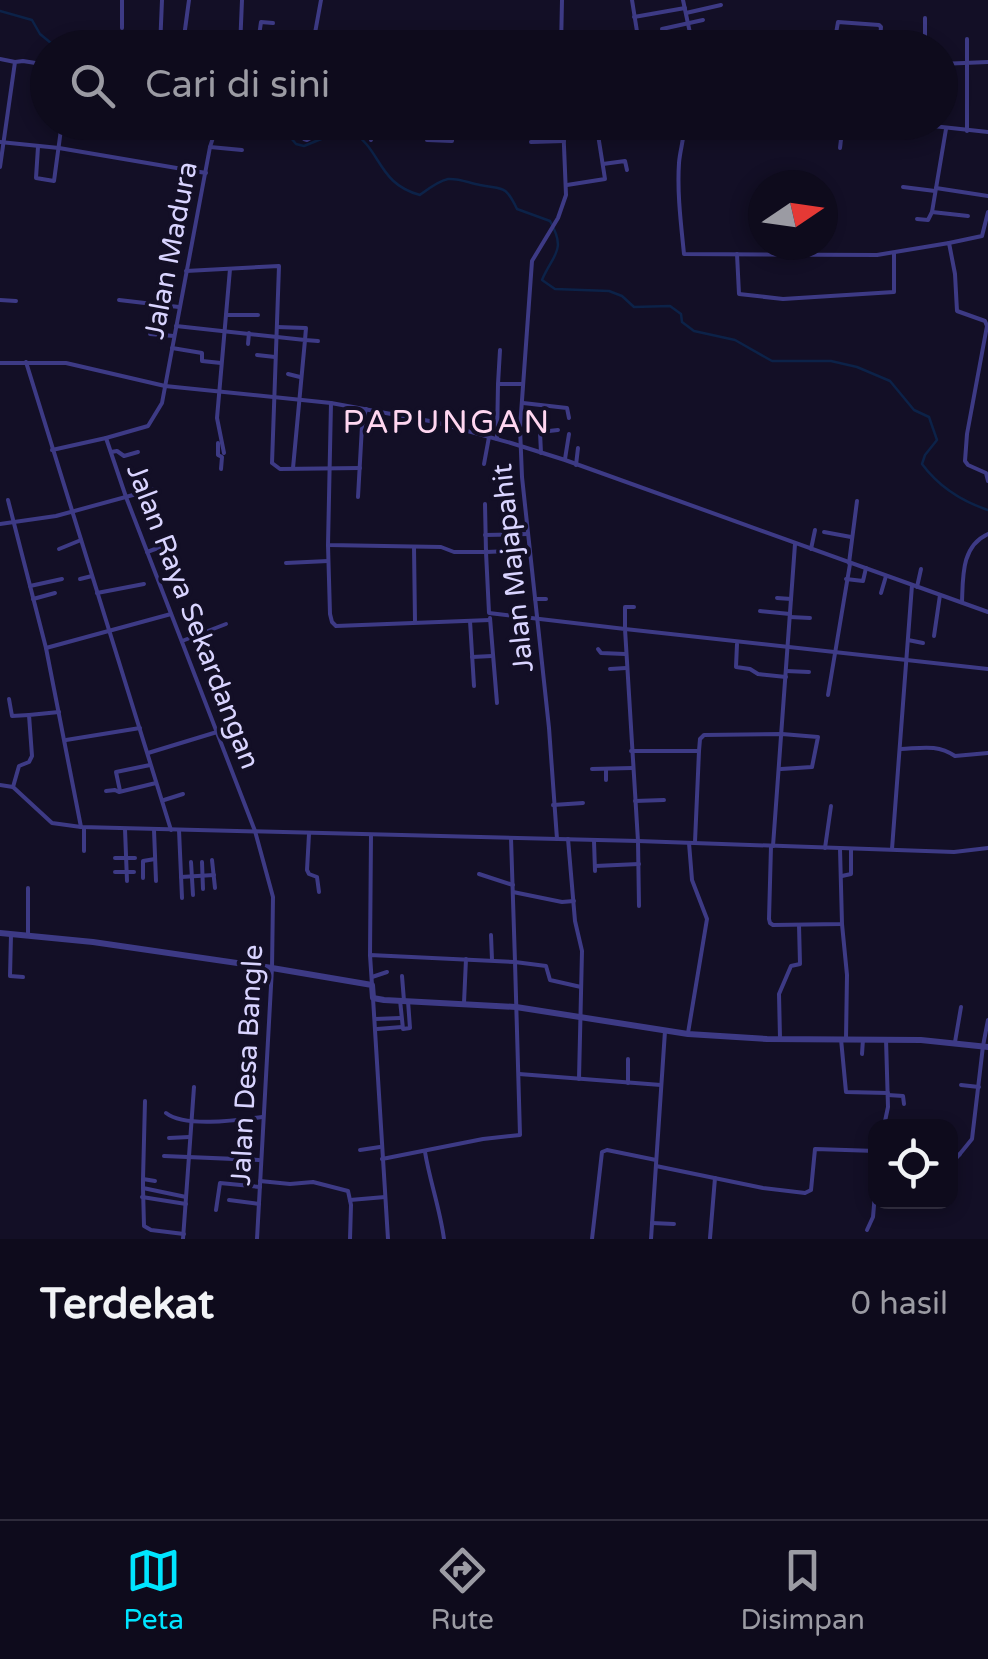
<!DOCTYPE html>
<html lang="id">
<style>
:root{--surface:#0e0b1c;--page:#171425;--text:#f1f3f6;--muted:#9b9ba3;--line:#2e2b3b;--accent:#00e5ff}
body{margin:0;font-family:"Varela Round",sans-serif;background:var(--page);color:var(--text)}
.controls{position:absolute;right:30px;bottom:30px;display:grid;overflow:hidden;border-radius:20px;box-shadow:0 5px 15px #0003}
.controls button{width:90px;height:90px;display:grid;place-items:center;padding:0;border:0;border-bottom:2px solid var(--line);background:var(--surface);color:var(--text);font:50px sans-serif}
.compass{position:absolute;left:748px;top:170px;width:90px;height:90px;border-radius:50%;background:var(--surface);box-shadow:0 5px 15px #0003;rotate:77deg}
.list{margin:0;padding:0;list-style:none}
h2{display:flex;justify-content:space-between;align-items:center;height:130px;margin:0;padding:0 40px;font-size:42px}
h2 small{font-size:32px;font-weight:400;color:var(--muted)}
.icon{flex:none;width:55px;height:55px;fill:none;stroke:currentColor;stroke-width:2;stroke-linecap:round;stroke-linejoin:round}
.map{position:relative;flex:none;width:988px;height:1239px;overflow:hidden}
.search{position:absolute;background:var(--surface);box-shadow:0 5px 15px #0003;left:30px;right:30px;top:30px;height:110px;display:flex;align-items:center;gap:25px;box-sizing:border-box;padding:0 35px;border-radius:55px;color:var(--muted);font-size:38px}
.sheet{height:280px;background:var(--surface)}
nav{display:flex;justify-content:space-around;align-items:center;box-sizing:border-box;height:140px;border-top:2px solid var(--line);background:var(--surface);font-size:28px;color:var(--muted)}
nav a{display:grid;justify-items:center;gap:5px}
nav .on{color:var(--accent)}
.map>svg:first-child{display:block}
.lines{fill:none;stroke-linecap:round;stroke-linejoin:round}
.stream{stroke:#0c2248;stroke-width:2.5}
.minor{stroke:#3d3a85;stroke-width:4}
.tertiary{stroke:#3d3a85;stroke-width:6}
.labels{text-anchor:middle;stroke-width:8;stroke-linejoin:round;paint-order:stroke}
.street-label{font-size:28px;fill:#d9d4ff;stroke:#130f26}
.quarter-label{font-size:32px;letter-spacing:2.5px;fill:#ffd6f0;stroke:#130f26}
</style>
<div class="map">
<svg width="988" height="1239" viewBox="0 0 988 1239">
<rect width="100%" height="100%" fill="#130f26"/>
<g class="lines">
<!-- stream -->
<g class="stream">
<polyline points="0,11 32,20 40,34 57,48"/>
<path d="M 292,122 L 291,138 L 296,144 L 304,146 L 336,133 L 352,131 C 382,151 378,184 420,195 C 428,189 438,181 448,179 C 459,178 469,183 480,185 C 503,190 505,184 517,209 L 550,221 C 567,251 553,254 542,280 L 555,289 L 609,291 L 622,296 L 634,307 L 670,306 L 681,314 L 682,322 L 694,331 L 735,340 L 772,361 L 831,361 L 857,367 L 890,381 L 914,410 L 929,417 L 937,440 L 925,455 L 922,464 C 939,487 961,501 988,510"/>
</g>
<!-- minor -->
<g class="minor">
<polyline points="122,0 122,28"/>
<polyline points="632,0 639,44"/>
<polyline points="683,0 690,33"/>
<polyline points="686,13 721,5"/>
<polyline points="634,17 685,8"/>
<polyline points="925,18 925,48"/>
<polyline points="662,29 703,20"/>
<polyline points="242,34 270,37 271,48"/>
<polyline points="315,34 319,48"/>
<polyline points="259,36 261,22 273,23"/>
<polyline points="161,37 241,39"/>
<polyline points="184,37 189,0"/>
<polyline points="835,39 838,22 879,25 881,27 879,48"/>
<polyline points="160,48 162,0"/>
<polyline points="240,48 242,0"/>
<polyline points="304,48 315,33 321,0"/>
<polyline points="561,48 562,0"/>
<polyline points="833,48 836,38 880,43"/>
<polyline points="0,59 15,62"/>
<polyline points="940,64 988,62"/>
<polyline points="940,109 946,109"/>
<polyline points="218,122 210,147 162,403 148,426 106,438 126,497 255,831 273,897 272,968 257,1239"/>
<polyline points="301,122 304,139 307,140 328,128 376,122"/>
<polyline points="315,122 317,134"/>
<polyline points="366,122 371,140"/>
<polyline points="380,122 383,136"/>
<path d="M 684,122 C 685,137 680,149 679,163 C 677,193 681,224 684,254 L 877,255 L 949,243 L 955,274 L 957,311 L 985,321 L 987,326 L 967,434 L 965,461 L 968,465 L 986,473 L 988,481"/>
<polyline points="896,122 988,132"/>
<polyline points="946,129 932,212 968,216"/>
<polyline points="967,131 967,39"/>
<polyline points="214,132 245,134"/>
<polyline points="563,134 575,133"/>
<polyline points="598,136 634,129"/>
<polyline points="427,140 452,141 452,122"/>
<polyline points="0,142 59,148 206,173"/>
<polyline points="531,142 564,141"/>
<polyline points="38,147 36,178 54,181 62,122"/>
<polyline points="210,147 242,150"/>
<polyline points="840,148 843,122"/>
<polyline points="603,164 625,161 627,170"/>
<polyline points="0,167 15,62 23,61 48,65"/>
<polyline points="567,185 605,179 596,122"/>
<polyline points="903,187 935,191"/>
<polyline points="936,188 988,196"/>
<polyline points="917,219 928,220 932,212"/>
<polyline points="949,243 982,236 988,212"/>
<polyline points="737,254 739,294 783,299 894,292 894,254"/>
<polyline points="186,271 279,266 272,463 280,469 360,468"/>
<polyline points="0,300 16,301"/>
<polyline points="119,300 179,307"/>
<polyline points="226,315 258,315"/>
<polyline points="176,326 305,340 293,468"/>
<polyline points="277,327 306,328 305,340 318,341"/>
<polyline points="150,334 174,336"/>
<polyline points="248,344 249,333"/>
<polyline points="172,348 202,353 202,361 221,363"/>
<polyline points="257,355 275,357"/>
<polyline points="26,362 171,830"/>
<polyline points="0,363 66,363 165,386 331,403 435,422 511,443 565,460 988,612"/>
<polyline points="288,374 300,377"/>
<polyline points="498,384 500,350"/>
<polyline points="331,403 328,545 441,547 454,552 486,552 489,613 625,629 638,841 639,906"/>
<polyline points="523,403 567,408 569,418"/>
<polyline points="542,417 543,431"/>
<polyline points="497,439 498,384 522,384"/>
<polyline points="218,443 218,455 222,457 221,469"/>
<polyline points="52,450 106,438"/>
<polyline points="111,452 117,451 124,456 138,452"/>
<polyline points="224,453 217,418 230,269"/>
<polyline points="541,453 540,432 558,430"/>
<polyline points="565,459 569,434"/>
<polyline points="484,464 489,437"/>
<polyline points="576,465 578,448"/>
<polyline points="358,497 362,426 366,409"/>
<polyline points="8,500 46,648 81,827 638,841 954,852 988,848"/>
<polyline points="485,504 486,552 510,551"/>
<polyline points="0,524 56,516 155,489"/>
<polyline points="824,532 851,537"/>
<polyline points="485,535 528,534"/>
<polyline points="328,545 330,614 332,622 336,626 490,620"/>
<polyline points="414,547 415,622"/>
<polyline points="59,549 81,540"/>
<polyline points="811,549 815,530"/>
<polyline points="147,552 169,544"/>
<polyline points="286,563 328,561"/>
<polyline points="849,563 857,501"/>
<polyline points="80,579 92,576"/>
<polyline points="846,579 863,581 866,568"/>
<polyline points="30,586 62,579"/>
<polyline points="917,587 921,569"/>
<polyline points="97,593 144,584"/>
<polyline points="881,593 886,576"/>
<polyline points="777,598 791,599"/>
<polyline points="33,599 55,593"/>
<polyline points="535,599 546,599"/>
<path d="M 962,602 C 963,577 961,546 988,534"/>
<polyline points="634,607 625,607 625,629 988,669"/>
<polyline points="760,611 790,614"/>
<polyline points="790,617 810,618"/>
<polyline points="490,618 497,703"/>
<polyline points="470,621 474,686"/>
<polyline points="934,636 940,595"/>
<polyline points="908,640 923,643"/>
<polyline points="182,641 226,624"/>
<polyline points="737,644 736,667 750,669 758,674 786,677"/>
<polyline points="46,648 171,614"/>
<polyline points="598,649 601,653 625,654"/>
<polyline points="472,657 492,656"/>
<polyline points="610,669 626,668"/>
<polyline points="786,671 809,672"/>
<polyline points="828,695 850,564"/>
<polyline points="9,699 12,716 29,715"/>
<polyline points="66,740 140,728"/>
<path d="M 901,749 C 922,748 937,744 955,756 L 988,753"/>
<polyline points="631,751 699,751 695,842"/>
<polyline points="699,751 700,739 704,735 782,734 818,737 812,767 781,769"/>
<polyline points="148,753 217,732"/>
<polyline points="592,769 632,768"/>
<polyline points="606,769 606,780"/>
<polyline points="0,785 13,787 52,823 81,827"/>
<polyline points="13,787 19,766 29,762 32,756 29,715 59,712"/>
<polyline points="106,791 115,790 119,792 156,783"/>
<polyline points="120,791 116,772 150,765"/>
<polyline points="164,800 183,794"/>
<polyline points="635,801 664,800"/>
<polyline points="553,805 583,803"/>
<polyline points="84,828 84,851"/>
<polyline points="125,829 127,881"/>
<polyline points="154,830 156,881"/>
<polyline points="179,830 182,898"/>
<polyline points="309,834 307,870 309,874 317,877 319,892"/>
<polyline points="511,838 515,962 546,966 550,980 581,987"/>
<polyline points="557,839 549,728 522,477 520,428 532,261 558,218 566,195 563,122"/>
<polyline points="568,839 575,921 582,951 579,1079"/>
<polyline points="594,841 595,871"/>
<polyline points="771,846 769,919 770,923 773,925 842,924 840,849"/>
<polyline points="773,846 795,544"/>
<polyline points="825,848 831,806"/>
<polyline points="892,849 912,585"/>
<polyline points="115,858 135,858"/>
<polyline points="212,860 215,888"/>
<polyline points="191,862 193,895"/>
<polyline points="202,862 203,889"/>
<polyline points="595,866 639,864"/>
<polyline points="115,872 134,872"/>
<polyline points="479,874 513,885"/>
<polyline points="842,876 851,874 851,849"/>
<polyline points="181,877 214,875"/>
<polyline points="143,878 143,861 155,859"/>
<polyline points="513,892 562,902 574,901"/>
<polyline points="842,924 847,975 846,1039"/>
<polyline points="11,935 10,976 23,977"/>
<polyline points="491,935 492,960"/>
<polyline points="28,936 28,888"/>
<polyline points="370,955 371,835"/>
<polyline points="402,976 404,1001"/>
<polyline points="372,977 387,972"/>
<polyline points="372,985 370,955 515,962 520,1135 483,1139 382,1159"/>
<polyline points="373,998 388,1239"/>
<polyline points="400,1000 403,1029 410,1028 408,1001"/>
<polyline points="464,1003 466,959"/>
<polyline points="375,1019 400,1018"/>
<polyline points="377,1029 402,1027"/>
<polyline points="688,1033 707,919 692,880 689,843"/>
<polyline points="780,1038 779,994 791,966 800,964 799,925"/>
<polyline points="841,1039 846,1092 888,1093"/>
<polyline points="955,1042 961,1007"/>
<polyline points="862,1054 863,1039"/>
<polyline points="519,1074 661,1085"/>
<polyline points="628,1083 628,1059"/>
<polyline points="961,1085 979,1087"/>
<polyline points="888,1095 903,1096 904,1104"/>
<path d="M 166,1113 C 185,1128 239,1120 262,1117"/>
<polyline points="884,1126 888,1107 886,1039"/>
<polyline points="169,1138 189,1137"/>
<polyline points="360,1150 380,1147"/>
<path d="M 425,1152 C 430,1182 440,1209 444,1239"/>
<polyline points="950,1154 959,1155 972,1139 983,1046 988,1020"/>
<polyline points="164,1156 259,1160"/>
<polyline points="950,1165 960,1154"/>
<polyline points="656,1166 763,1188 805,1193 811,1190 815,1149 876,1151"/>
<polyline points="143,1179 145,1101"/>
<polyline points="155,1181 143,1179 143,1188 186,1197"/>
<polyline points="260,1181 290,1184 313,1182 348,1191 351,1205 350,1239"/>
<polyline points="143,1188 144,1226 151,1230 184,1234"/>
<polyline points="142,1197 186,1204"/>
<polyline points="229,1200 259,1204"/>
<polyline points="350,1200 385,1197"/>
<polyline points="216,1210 220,1183 260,1187"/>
<polyline points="652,1223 674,1224"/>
<polyline points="867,1230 873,1217 876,1182"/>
<polyline points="710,1238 715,1178"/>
<polyline points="183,1239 194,1087"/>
<polyline points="592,1239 602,1152 607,1150 656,1160"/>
<polyline points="651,1239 665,1031"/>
</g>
<!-- tertiary -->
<polyline class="tertiary" points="0,933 93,942 272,968 372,985 373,998 384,1000 516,1007 688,1034 767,1039 921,1040 988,1047"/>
</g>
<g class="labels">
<!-- street labels -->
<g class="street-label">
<text transform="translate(170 250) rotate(-79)" y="10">Jalan Madura</text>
<text transform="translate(512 568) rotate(-96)" y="10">Jalan Majapahit</text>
<text transform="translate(194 616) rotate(69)" y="10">Jalan Raya Sekardangan</text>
<text transform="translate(246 1065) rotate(-87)" y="10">Jalan Desa Bangle</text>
</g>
<!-- quarter labels -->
<g class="quarter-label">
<text x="447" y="433">PAPUNGAN</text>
</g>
</g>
</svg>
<div class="controls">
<button><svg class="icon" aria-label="locate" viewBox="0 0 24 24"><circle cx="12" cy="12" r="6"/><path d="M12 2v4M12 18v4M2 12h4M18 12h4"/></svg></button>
</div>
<svg class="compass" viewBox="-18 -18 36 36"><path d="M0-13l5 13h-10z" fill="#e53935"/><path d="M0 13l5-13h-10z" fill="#9b9ba3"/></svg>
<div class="search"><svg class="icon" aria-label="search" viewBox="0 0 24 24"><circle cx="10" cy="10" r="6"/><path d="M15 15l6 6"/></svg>Cari di sini</div>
</div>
<section class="sheet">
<h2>Terdekat<small>0 hasil</small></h2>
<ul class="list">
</ul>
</section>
<nav>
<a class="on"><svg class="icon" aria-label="map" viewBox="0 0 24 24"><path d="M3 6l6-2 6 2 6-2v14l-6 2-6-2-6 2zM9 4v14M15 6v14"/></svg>Peta</a>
<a><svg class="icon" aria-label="directions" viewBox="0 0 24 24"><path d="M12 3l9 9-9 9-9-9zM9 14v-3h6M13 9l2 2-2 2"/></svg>Rute</a>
<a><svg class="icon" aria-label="saved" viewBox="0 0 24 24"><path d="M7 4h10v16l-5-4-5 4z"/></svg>Disimpan</a>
</nav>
